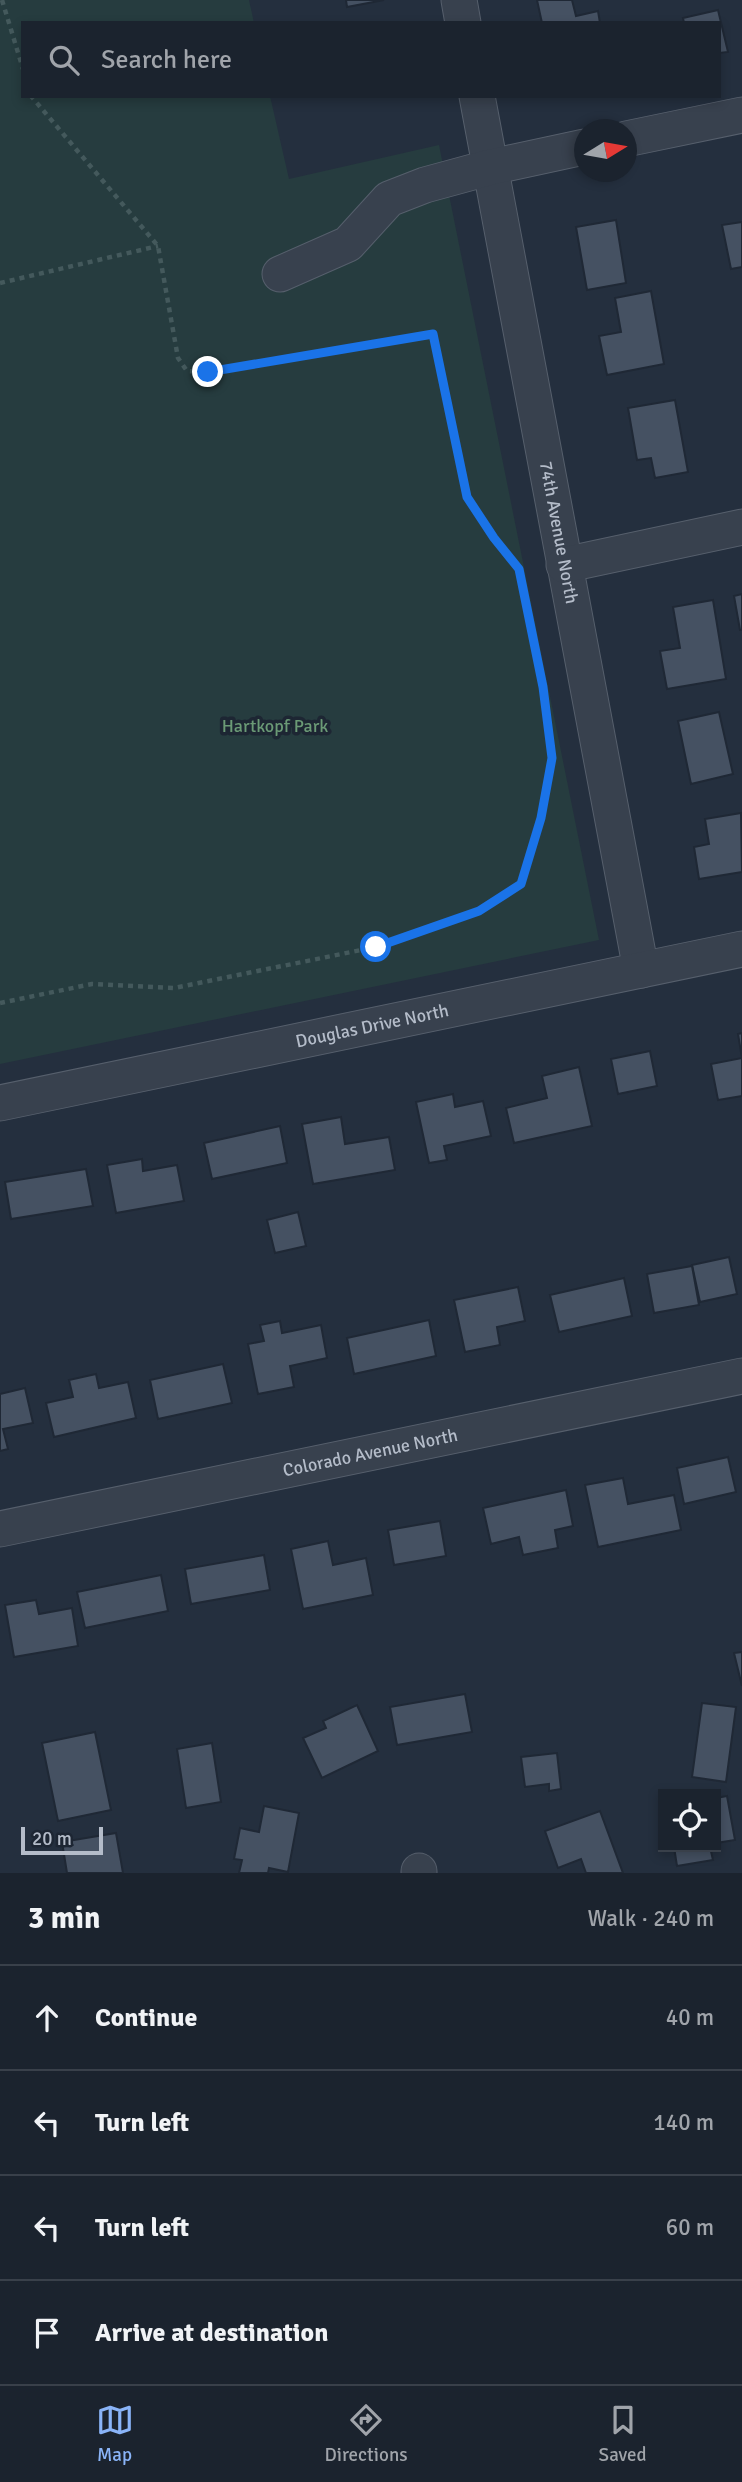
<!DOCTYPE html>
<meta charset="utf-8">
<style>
:root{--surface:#1b232e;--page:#242b36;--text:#f1f3f6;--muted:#a0a4aa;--line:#39404a;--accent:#8ab4f8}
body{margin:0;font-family:Signika,sans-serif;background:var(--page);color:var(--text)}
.controls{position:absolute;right:21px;bottom:21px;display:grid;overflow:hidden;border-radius:0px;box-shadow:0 4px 10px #0003}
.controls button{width:63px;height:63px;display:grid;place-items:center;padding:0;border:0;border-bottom:2px solid var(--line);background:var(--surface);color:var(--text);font:35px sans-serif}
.compass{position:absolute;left:574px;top:119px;width:63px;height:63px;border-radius:50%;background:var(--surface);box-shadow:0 4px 10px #0003;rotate:79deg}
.scale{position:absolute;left:21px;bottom:18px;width:82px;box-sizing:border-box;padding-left:7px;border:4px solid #b4bcc9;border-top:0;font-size:19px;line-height:24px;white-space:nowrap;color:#b4bcc9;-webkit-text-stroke:5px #1d2633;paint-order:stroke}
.stop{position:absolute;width:21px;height:21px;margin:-16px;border:5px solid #1a73e8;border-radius:50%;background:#fff}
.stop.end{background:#1a73e8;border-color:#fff;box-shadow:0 2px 7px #0008}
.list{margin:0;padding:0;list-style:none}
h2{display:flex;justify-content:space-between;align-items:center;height:91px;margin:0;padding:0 28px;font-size:30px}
h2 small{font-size:23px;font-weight:400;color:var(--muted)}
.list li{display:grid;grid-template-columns:46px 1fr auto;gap:21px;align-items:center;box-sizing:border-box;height:105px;padding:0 28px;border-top:2px solid var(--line)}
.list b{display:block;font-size:26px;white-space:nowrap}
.list em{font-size:23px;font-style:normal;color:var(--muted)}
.icon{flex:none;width:38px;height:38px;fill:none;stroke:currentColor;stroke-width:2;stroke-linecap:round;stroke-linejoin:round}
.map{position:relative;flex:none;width:742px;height:1873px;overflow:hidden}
.search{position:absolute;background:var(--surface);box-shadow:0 4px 10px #0003;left:21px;right:21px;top:21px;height:77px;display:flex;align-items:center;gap:18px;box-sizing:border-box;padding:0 24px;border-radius:0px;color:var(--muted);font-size:26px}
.sheet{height:511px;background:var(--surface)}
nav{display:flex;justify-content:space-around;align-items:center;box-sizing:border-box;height:98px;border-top:2px solid var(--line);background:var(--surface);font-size:19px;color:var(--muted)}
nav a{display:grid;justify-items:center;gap:4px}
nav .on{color:var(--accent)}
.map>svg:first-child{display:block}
.green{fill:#263c3f}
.building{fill:#455162;stroke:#1f2835;stroke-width:2}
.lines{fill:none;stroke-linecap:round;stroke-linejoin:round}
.minor-casing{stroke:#565f6c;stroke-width:37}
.path{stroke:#44595c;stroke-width:4.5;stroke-dasharray:5 5;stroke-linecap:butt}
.minor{stroke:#38414e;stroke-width:35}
.route{stroke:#1a73e8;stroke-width:9}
.labels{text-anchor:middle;stroke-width:7;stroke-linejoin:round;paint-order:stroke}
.street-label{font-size:18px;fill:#b4bcc9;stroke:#1d2633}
.park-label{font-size:18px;fill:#6b9a76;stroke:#1d2633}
</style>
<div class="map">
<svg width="742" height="1873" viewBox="0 0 742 1873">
<rect width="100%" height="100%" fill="#242f3e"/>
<!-- green -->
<polygon class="green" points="0,0 249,0 254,23 23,23 23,96 270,96 289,179 439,145 599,940 0,1064"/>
<!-- building -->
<g class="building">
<polygon points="346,0 384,0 347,7"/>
<polygon points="537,0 572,0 576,16 598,11 600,23 542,23"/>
<polygon points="718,10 728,52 719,53 719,23 684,23 683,18"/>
<polygon points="616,220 626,283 587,290 576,227"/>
<polygon points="742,222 742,267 731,269 722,225"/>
<polygon points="651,291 664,364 607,375 599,336 621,332 615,298"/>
<polygon points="675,400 688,472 655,478 651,458 637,460 628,408"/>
<polygon points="742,594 742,630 740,630 734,596"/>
<polygon points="713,600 726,679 667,689 660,651 680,648 673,607"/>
<polygon points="719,712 733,774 691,784 678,721"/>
<polygon points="741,813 742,872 699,879 694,847 709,844 705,819"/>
<polygon points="742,1033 742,1058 738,1034"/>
<polygon points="650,1051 657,1086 618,1094 611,1059"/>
<polygon points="742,1058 742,1096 718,1100 711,1064"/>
<polygon points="579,1067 592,1126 514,1143 506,1108 547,1098 542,1076"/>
<polygon points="453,1094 455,1107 483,1101 491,1136 444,1146 447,1160 429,1163 416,1102"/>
<polygon points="341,1117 345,1144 389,1137 395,1170 313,1184 302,1124"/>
<polygon points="280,1126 287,1163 212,1179 204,1143"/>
<polygon points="142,1159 143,1171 177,1165 184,1201 116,1213 107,1165"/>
<polygon points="86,1169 93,1206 11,1219 5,1182"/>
<polygon points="298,1212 306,1246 275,1253 267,1220"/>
<polygon points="729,1257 737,1294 700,1302 692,1265"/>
<polygon points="692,1266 699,1305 654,1313 647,1274"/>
<polygon points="624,1278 632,1316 559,1332 550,1295"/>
<polygon points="518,1287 525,1321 497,1327 500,1345 465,1352 454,1300"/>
<polygon points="429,1320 436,1356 354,1374 347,1338"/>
<polygon points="280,1321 282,1333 321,1325 327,1358 290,1366 294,1387 258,1394 248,1344 264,1341 260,1325"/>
<polygon points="223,1364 232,1403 158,1419 150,1380"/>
<polygon points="96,1374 99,1388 128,1382 136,1418 54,1437 46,1403 73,1397 69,1380"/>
<polygon points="25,1388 33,1423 3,1429 8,1449 0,1451 0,1394"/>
<polygon points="728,1457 736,1492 684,1504 677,1468"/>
<polygon points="623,1478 628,1504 674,1495 681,1530 598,1547 585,1485"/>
<polygon points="566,1490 573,1526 555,1530 558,1548 523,1555 519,1537 491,1544 483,1508"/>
<polygon points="440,1521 446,1556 394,1565 388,1530"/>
<polygon points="328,1541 333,1565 366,1558 373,1595 303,1609 291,1549"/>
<polygon points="264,1555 270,1590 191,1604 185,1569"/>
<polygon points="161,1575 168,1611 85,1628 77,1592"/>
<polygon points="36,1600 39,1614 72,1608 78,1646 14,1657 5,1605"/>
<polygon points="742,1652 742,1686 734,1653"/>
<polygon points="465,1694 472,1732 397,1745 390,1707"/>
<polygon points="702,1703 736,1707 726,1782 692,1777"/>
<polygon points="357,1705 378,1751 322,1778 303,1738 326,1728 323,1721"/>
<polygon points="95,1732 111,1810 58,1821 42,1743"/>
<polygon points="212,1743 221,1802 186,1808 177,1749"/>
<polygon points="557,1753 561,1789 549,1791 549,1784 525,1787 521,1757"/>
<polygon points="727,1796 735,1840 716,1843 716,1798"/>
<polygon points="264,1806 299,1813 288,1872 269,1868 268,1873 239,1873 242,1860 234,1859 240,1828 259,1832"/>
<polygon points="600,1811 623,1873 586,1873 581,1859 558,1868 545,1831"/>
<polygon points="116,1833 123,1873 67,1873 62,1842"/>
<polygon points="674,1847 710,1847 713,1860 677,1866"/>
</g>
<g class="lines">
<defs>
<g id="minor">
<polyline points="459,0 463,23"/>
<path id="s1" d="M 477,96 L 641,970"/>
<polyline points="626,139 742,115"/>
<polyline points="280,274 348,244 389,199 425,185 491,167 584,147"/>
<polyline points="564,565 742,527"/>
<path id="s2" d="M 0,1103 L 742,949"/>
<path id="s3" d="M 0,1529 L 742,1376"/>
<polyline points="419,1871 419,1873"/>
</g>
</defs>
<!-- minor casing -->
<use href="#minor" class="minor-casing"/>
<!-- path -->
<g class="path">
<polyline points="2,0 23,69"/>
<polyline points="0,283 158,246"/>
<polyline points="0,1003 92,984 174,988 376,947 479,911 521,884 541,819 552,758 543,687 519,569 493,538 467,497 433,334 208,372 187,371 178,358 158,246 31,96"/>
</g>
<!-- minor -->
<use href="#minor" class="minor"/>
</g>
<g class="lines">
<!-- route -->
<polyline class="route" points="208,372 433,334 467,497 494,538 519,569 543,687 552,758 541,818 521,884 479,911 376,947"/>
</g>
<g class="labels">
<!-- street labels -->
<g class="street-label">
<text dy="6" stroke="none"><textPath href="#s1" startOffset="444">74th Avenue North</textPath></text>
<text dy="6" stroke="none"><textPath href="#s2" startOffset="380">Douglas Drive North</textPath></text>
<text dy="6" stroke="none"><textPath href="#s3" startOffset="378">Colorado Avenue North</textPath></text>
</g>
<!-- park labels -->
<g class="park-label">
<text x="275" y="732">Hartkopf Park</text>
</g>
</g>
</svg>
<div class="controls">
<button><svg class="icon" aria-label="locate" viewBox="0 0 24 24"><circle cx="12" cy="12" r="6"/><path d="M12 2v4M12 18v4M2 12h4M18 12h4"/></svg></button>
</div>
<svg class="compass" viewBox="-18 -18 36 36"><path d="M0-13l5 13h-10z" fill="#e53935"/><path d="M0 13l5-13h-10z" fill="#a0a4aa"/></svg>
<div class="scale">20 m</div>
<div class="stop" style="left:376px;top:947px"></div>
<div class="stop end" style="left:208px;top:372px"></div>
<div class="search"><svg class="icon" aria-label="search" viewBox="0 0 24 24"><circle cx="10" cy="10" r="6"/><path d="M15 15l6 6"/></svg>Search here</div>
</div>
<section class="sheet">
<h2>3 min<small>Walk · 240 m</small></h2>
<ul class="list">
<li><svg class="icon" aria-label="ahead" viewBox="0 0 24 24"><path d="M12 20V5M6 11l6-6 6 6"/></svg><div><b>Continue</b></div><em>40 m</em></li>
<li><svg class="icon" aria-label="left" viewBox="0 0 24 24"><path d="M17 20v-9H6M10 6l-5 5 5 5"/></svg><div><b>Turn left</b></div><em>140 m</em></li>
<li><svg class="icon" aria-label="left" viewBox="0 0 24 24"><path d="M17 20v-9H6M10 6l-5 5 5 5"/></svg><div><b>Turn left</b></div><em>60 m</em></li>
<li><svg class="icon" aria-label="arrive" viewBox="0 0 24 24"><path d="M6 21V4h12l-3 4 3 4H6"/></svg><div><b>Arrive at destination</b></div></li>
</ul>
</section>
<nav>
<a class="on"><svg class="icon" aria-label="map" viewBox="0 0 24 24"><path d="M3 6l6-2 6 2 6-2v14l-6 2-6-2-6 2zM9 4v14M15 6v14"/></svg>Map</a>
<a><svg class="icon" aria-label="directions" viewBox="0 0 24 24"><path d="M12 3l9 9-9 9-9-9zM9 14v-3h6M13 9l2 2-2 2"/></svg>Directions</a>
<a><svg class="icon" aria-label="saved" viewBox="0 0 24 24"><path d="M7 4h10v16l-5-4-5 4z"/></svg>Saved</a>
</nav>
